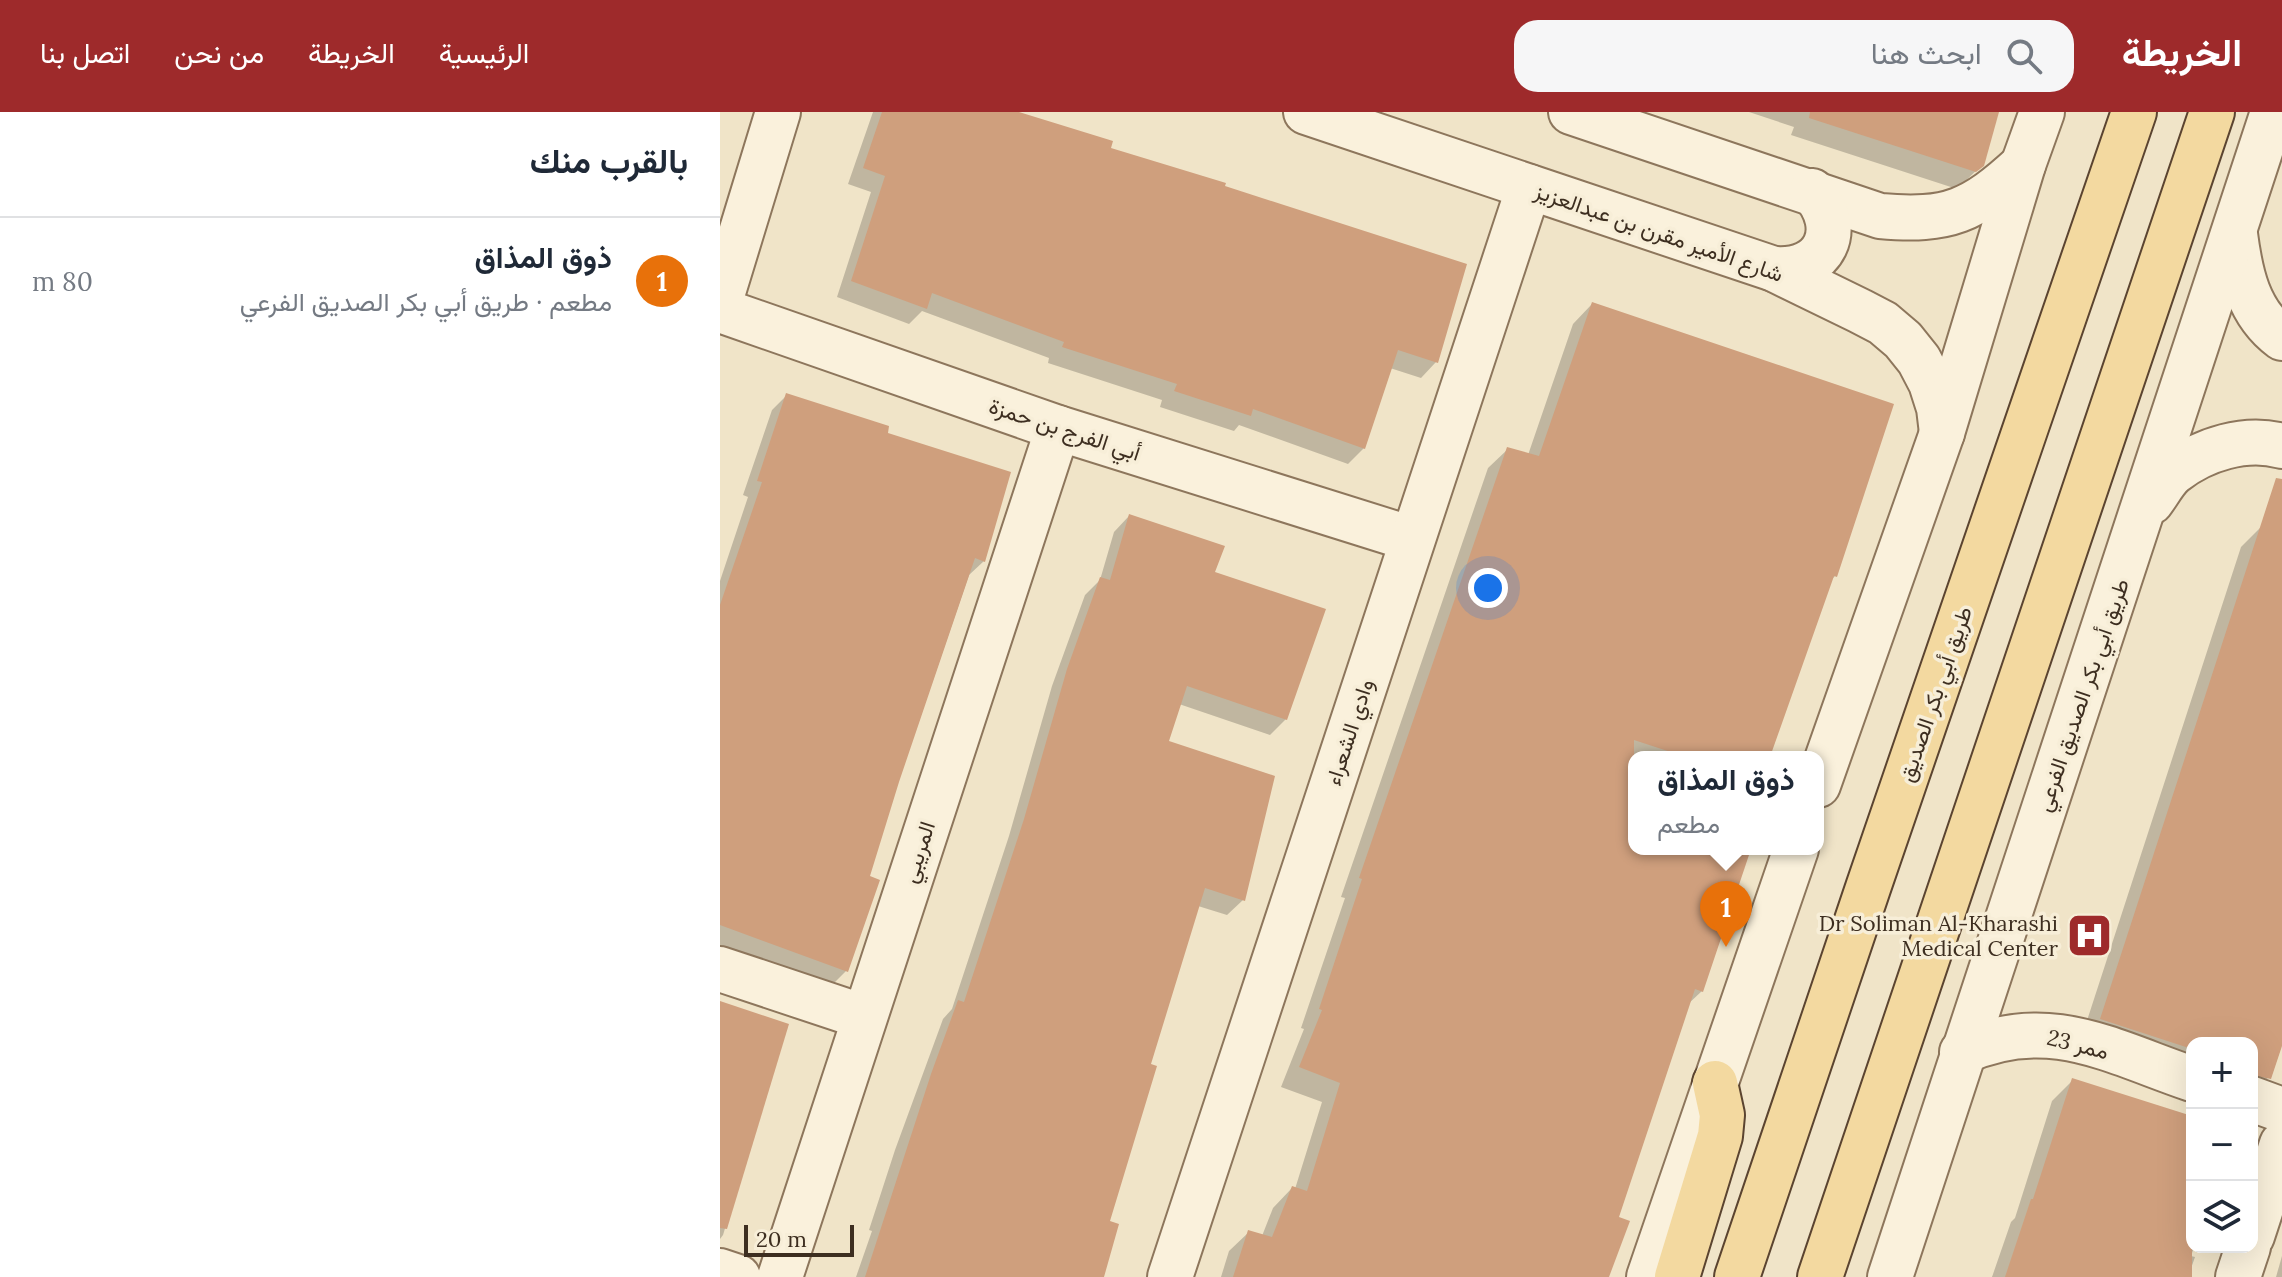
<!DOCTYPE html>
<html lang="ar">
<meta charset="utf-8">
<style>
:root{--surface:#fff;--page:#f6f6f7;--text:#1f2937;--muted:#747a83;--line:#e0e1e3;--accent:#9e2a2b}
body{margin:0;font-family:Lora,Vazirmatn,serif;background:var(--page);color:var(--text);direction:rtl}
.controls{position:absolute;right:24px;bottom:24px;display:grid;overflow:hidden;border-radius:16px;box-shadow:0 8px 32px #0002}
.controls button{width:72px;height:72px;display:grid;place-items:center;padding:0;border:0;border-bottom:2px solid var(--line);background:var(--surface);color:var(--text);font:40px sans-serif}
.scale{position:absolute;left:24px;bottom:20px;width:110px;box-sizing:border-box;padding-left:8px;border:4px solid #3d2e20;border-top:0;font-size:22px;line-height:28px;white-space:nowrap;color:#3d2e20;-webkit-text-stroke:6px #f7eed8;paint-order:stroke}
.you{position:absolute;left:768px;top:476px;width:28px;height:28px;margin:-20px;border:6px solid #fff;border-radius:50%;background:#1a73e8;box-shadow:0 0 0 12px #1a73e833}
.badge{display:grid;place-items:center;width:52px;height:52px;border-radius:50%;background:var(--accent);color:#fff;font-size:26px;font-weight:700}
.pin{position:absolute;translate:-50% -66px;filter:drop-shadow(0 2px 4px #0008)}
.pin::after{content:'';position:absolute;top:42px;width:28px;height:24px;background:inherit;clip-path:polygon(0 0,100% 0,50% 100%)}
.popup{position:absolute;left:908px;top:639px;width:196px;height:104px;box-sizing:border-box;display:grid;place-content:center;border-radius:16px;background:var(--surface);filter:drop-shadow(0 2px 6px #0005);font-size:26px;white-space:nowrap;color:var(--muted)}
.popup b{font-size:30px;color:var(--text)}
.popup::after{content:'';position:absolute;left:50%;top:100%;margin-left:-16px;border:16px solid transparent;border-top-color:var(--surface)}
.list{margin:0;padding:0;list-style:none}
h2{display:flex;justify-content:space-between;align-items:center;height:104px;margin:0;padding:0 32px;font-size:34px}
h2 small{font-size:26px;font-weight:400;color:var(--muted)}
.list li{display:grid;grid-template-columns:52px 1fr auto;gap:24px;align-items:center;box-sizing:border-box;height:128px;padding:0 32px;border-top:2px solid var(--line)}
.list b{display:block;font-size:30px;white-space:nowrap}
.list p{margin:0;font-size:26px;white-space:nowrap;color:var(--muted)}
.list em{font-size:26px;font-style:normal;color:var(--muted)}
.icon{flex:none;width:44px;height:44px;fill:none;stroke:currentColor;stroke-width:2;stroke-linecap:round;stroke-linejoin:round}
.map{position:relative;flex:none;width:1562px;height:1165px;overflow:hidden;direction:ltr}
header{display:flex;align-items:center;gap:48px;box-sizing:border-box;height:112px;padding:0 40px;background:var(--accent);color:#fff}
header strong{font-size:38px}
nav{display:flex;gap:44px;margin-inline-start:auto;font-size:28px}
.search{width:560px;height:72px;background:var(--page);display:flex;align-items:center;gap:20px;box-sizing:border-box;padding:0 28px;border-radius:24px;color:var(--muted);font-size:30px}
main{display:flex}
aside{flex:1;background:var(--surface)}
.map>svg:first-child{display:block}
.shadow{fill:#0003}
.building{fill:#cf9f7d}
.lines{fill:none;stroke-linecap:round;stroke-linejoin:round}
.minor-casing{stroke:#8d765c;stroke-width:48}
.major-casing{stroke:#5b4430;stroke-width:48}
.minor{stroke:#faf1dc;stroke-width:44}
.major{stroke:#f3d9a0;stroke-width:44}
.labels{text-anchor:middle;stroke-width:7;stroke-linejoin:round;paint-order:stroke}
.street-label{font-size:22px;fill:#3d2e20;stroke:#f7eed8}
.poi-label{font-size:22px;fill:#3d2e20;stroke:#f7eed8;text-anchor:end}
</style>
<header>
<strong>الخريطة</strong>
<div class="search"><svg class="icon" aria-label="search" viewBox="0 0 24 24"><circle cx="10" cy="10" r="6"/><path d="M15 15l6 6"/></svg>ابحث هنا</div>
<nav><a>الرئيسية</a><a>الخريطة</a><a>من نحن</a><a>اتصل بنا</a></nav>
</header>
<main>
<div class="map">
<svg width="1562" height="1165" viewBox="0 0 1562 1165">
<rect width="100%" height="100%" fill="#f0e4c8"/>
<!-- shadow -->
<g class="shadow">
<polygon points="153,0 293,0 388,37 503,75 716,250 701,266 670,256 644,336 628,352 519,313 514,319 440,295 442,288 328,251 329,246 202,199 189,212 117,185 151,80 128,72"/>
<polygon points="1029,0 1277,0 1262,53 1237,77 1071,23 1074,15"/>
<polygon points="872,192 1115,464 1110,469 1048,645 914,645 914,737 1029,737 982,879 967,893 897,1107 888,1165 501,1165 509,1139 529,1120 542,1124 553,1096 572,1076 575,1077 602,990 561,975 584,917 581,916 625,786 621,785 768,356 788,337 808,343 853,212"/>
<polygon points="67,283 165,322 264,449 249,463 178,670 147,765 158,769 126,859 111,874 0,834 0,469 28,385 23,383 52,298"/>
<polygon points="409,404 493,461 566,607 550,623 459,592 446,631 523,788 507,803 478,794 429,954 388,1111 382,1165 136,1165 152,1119 149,1118 175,1038 223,907 232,897 289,724 332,574 365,483 380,468 394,420"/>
<polygon points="1542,414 1562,421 1562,928 1551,963 1532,981 1532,931 1472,931 1472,964 1361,927 1521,435"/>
<polygon points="0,891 67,913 3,1123 0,1127"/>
<polygon points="1353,968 1472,1006 1474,1135 1471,1144 1475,1145 1468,1165 1272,1165 1291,1110 1295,1106 1332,989"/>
<polygon points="1562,1144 1562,1165 1556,1165"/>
</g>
<!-- building -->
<g class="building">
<polygon points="162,0 299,0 393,29 391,36 506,71 505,74 747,152 718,251 678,238 645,337 533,297 531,304 454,279 457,272 342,235 344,230 212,181 207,197 131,169 165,64 143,56"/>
<polygon points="1090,0 1279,0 1264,54 1256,60 1089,6"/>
<polygon points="872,190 1174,292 1117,465 1114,464 1050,645 966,645 914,628 914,737 1031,737 983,880 975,877 899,1105 910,1109 889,1165 513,1165 528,1118 552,1125 572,1074 587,1079 620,971 579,955 602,898 599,897 642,767 639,766 787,335 819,344"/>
<polygon points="66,281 169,314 168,321 291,360 265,450 255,446 179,670 150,764 160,768 128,860 0,813 0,493 42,370 37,369"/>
<polygon points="1556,366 1562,367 1562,934 1551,967 1532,963 1532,931 1472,931 1472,937 1380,907"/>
<polygon points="409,402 505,434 495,460 606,497 567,608 467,574 449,629 555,664 525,789 485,776 431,952 437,954 390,1109 399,1112 384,1165 145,1165 211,962 238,888 244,890 304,707 347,557 380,465 390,468"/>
<polygon points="0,889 69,912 7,1117 0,1116"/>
<polygon points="1352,966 1472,1004 1472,1165 1285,1165 1311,1087 1313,1087"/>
</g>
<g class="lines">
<defs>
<g id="minor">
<polyline points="586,0 1054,157 1140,199 1163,211 1183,228 1199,248 1211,271 1219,296 1222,321"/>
<path d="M 851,0 L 1160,104 C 1229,110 1253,99 1303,53"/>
<path d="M 1515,122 C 1520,161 1528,201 1562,226"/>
<path d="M 1054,157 C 1105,161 1126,117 1092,79"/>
<polyline points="0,190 58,0"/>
<polyline points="0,198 338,316 692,427"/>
<path d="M 1431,390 C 1438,381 1445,367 1454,360 C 1483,337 1526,324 1562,334"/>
<polyline points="1098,673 1222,321 1303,53 1322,0"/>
<polyline points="0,857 144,905"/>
<path d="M 1242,940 C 1328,901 1390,939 1472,967"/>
<polyline points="1532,987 1562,998"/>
<polyline points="1532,1124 1562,1032"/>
<polyline points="0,1159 18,1165"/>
<polyline points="60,1165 338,316"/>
<polyline points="450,1165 809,75"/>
<polyline points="929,1165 1076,737"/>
<polyline points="1170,1165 1553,0"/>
<polyline points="1518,1165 1528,1135"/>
</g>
<g id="major">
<polyline points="957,1165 1000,1024 1002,1003 995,971"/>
<polyline points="1017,1165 1148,776 1414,0"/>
<polyline points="1100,1165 1492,0"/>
</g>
</defs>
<!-- minor casing -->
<use href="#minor" class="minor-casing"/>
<!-- major casing -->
<use href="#major" class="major-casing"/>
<!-- minor -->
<use href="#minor" class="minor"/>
<!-- major -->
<use href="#major" class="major"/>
</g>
<!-- icons -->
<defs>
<symbol id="hospital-square" viewBox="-11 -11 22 22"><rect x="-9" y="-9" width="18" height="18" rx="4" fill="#9e2a2b" stroke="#f7eed8"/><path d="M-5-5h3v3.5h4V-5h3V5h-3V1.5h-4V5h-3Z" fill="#fff"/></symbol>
</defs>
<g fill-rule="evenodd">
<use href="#hospital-square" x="1344" y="798" width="51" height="51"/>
</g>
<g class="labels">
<!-- street labels -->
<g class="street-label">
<text transform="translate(939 120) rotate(19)" y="8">شارع الأمير مقرن بن عبدالعزيز</text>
<text transform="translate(345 317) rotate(18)" y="8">أبي الفرج بن حمزة</text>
<text transform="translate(1215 582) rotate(-71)" y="8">طريق أبي بكر الصديق</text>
<text transform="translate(1362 583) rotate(-71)" y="8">طريق أبي بكر الصديق الفرعي</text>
<text transform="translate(629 620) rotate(-72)" y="8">وادي الشعراء</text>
<text transform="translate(198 740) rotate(-72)" y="8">المريبي</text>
<text transform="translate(1358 932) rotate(14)" y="8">ممر 23</text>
</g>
<!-- poi labels -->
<g class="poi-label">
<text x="1338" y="819">Dr Soliman Al-Kharashi<tspan x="1338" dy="25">Medical Center</tspan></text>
</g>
</g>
</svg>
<div class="controls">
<button>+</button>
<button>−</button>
<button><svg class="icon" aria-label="layers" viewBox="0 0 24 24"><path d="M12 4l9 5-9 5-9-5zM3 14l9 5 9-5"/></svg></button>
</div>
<div class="scale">20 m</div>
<div class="you"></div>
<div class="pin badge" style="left:1006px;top:835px;background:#e8710a">1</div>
<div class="popup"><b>ذوق المذاق</b>مطعم</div>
</div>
<aside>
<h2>بالقرب منك<small></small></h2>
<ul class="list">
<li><span class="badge" style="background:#e8710a">1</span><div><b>ذوق المذاق</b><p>مطعم · طريق أبي بكر الصديق الفرعي</p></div><em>80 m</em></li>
</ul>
</aside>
</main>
